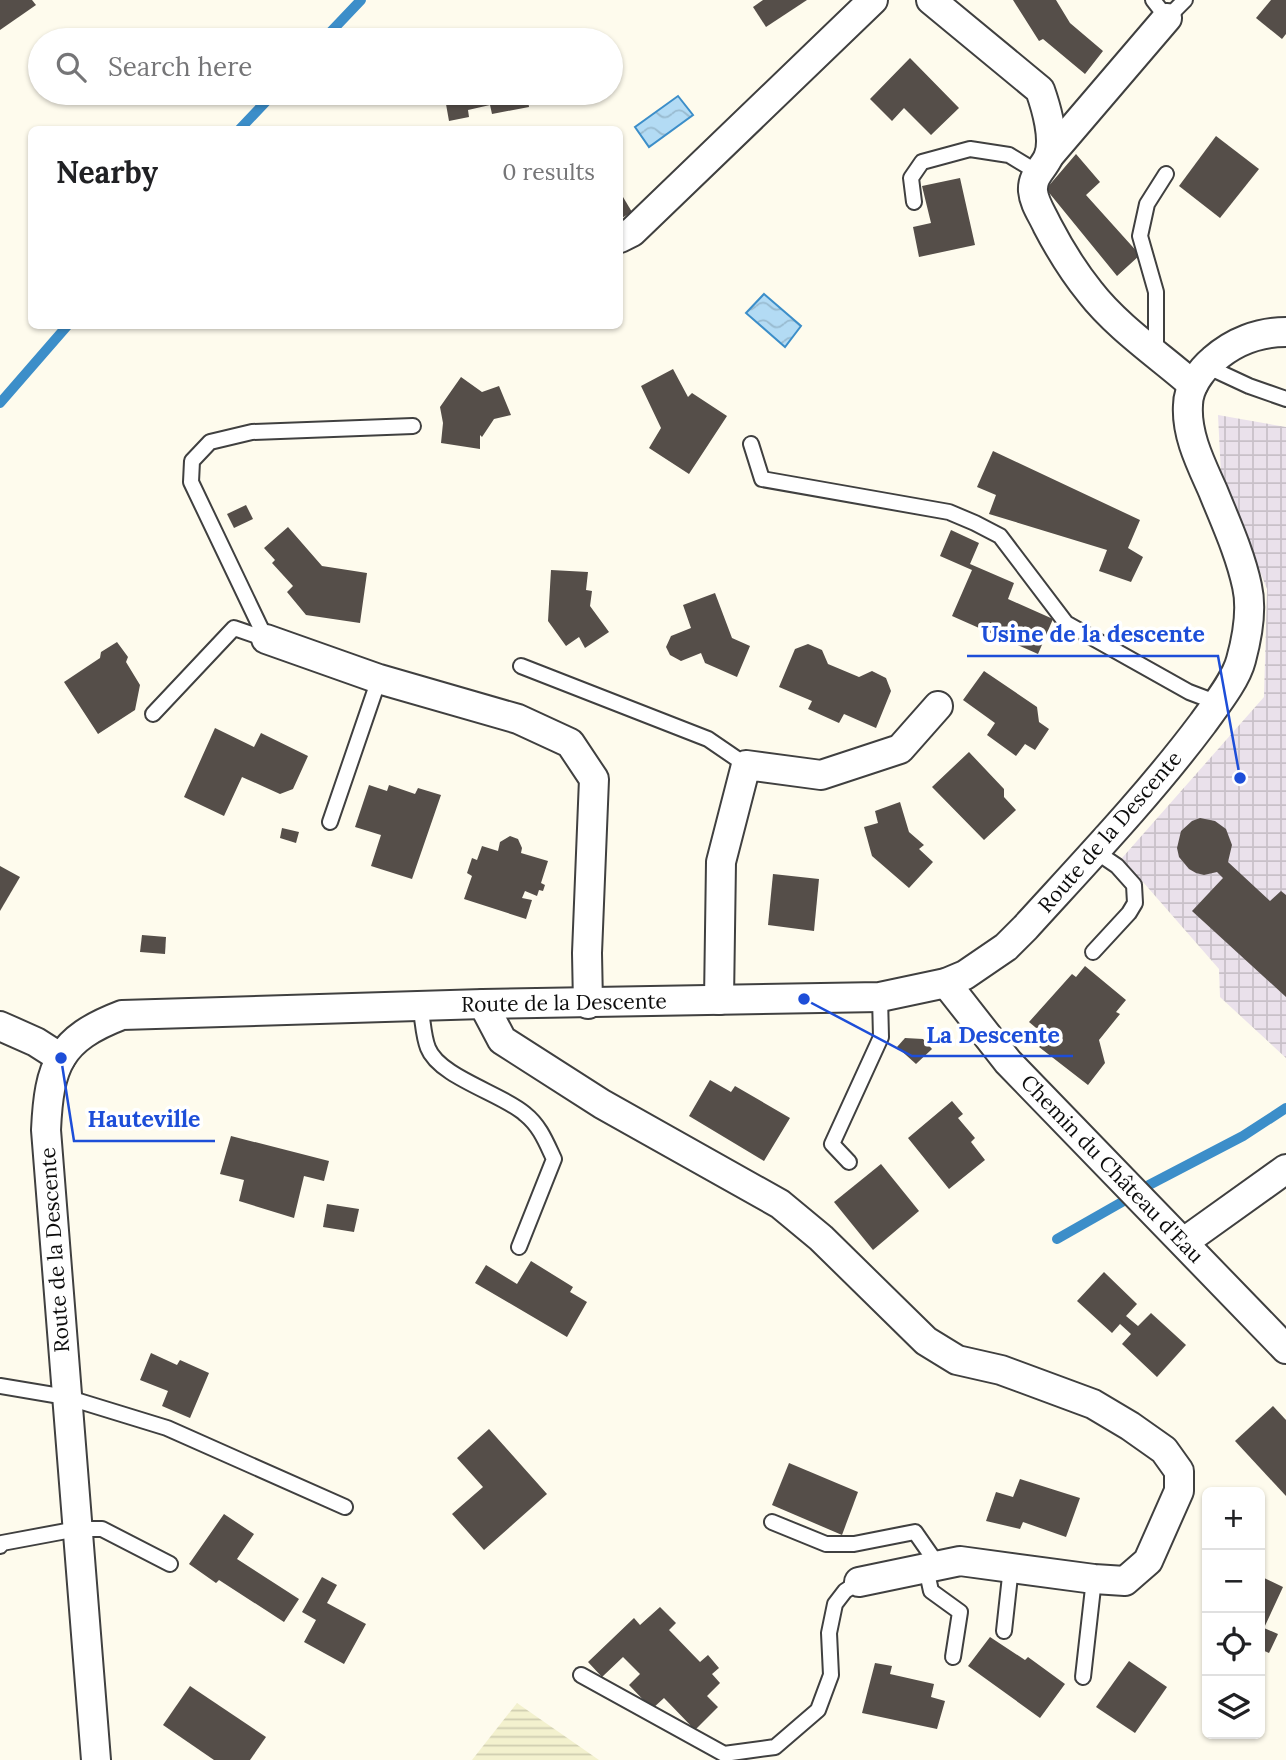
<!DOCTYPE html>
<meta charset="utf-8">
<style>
:root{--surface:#fff;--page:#f2f2f2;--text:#202124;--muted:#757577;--line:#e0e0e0}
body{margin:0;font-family:Lora,serif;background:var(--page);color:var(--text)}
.controls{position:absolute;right:21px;bottom:21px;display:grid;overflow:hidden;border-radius:10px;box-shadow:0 2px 5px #0004}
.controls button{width:63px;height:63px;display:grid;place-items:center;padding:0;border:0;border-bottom:2px solid var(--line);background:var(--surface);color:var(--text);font:35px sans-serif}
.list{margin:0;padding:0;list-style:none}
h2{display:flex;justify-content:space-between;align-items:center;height:91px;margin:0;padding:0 28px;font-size:30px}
h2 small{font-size:23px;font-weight:400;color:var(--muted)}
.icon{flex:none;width:38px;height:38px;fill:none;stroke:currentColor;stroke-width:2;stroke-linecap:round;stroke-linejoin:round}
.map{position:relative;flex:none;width:1286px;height:1760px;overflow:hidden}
.search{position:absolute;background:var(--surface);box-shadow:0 2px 5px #0004;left:28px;top:28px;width:595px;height:77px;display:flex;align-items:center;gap:18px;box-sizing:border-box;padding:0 24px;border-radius:38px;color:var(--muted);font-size:26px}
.panel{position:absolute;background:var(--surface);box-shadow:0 2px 5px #0004;left:28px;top:126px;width:595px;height:203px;border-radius:10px}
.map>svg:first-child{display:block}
.industrial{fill:url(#industrial-grid)}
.farmland{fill:url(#farmland-rules)}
.water{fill:url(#water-waves);stroke:#3c8ec9;stroke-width:2}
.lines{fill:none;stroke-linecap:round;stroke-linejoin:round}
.stream{stroke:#3c8ec9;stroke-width:10}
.building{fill:#554e49}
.lane-casing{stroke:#404040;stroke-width:18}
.street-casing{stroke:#404040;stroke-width:32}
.lane{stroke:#fff;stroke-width:14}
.street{stroke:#fff;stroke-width:28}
.labels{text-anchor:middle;stroke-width:7;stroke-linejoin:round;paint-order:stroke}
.street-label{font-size:21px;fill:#0d0d0d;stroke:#fff}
.leader{fill:none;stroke:#1d4ed8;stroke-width:2.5}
.callout-dot{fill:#1d4ed8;stroke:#fff;stroke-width:2.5}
.callout-label{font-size:23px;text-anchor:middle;font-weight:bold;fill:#1d4ed8;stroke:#fff;stroke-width:7;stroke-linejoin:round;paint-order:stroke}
</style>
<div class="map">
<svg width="1286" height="1760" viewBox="0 0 1286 1760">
<defs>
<pattern id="industrial-grid" width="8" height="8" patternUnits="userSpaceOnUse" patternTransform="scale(1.75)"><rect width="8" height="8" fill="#eae1eb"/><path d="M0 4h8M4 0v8" fill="none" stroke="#c8c0c8"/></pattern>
<pattern id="farmland-rules" width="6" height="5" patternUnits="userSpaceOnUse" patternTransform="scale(1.75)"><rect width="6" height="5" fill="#f3f1ce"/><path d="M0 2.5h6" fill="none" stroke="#cfcdb0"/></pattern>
<pattern id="water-waves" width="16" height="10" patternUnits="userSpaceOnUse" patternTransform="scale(1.75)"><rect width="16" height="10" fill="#b3dbf4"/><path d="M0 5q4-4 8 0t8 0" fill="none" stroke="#99bbd0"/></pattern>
</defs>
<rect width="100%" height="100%" fill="#fefbed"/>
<!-- industrial -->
<polygon class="industrial" points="1218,415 1286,427 1286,1058 1220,997 1219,969 1122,858 1264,697 1267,589 1221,474"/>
<!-- farmland -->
<polygon class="farmland" points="517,1703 599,1760 472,1760"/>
<!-- water -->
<g class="water">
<polygon points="678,96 693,115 649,147 635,127"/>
<polygon points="764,294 801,326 785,347 746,313"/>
</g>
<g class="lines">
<!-- stream -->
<g class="stream">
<polyline points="323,40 361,0"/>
<polyline points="239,130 274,93"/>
<polyline points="0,403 67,326"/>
<polyline points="1149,1185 1243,1136 1286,1108"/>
<polyline points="1057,1239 1122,1202"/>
</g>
</g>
<!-- building -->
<g class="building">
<polygon points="0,0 32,0 36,5 0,30"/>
<polygon points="763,0 807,0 766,27 753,7"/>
<polygon points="1013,0 1056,0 1070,23 1103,51 1085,74 1043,39 1039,41"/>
<polygon points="1271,0 1286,0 1286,34 1282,39 1256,18"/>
<polygon points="910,58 959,108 931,135 904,108 892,121 870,99"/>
<polygon points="444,93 527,93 529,107 492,114 490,105 468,110 469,117 449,121"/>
<polygon points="1216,136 1259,169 1220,218 1179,186"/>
<polygon points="1076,154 1100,182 1086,195 1140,255 1117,276 1046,189"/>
<polygon points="960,178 975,245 919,257 913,227 931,223 922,186"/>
<polygon points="620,192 632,212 620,219"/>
<polygon points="673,369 688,397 692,393 727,416 689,474 649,448 661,428 641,386"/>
<polygon points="461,377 482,392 499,386 511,415 494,419 482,437 480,435 480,449 441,443 443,423 440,407"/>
<polygon points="993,451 1140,520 1128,548 1143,557 1131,582 1099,571 1107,550 989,514 996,495 977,487"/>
<polygon points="246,505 253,519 234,528 227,514"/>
<polygon points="288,527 322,566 367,573 360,623 306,615 287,592 293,586 272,563 275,560 264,548"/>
<polygon points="951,530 979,543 970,564 1014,583 1008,599 1053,619 1038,654 952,616 972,570 940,556"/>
<polygon points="551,570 588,572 586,590 592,591 590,606 609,632 585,648 579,637 566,646 548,621"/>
<polygon points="715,593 732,638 750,646 737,677 705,663 701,653 681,661 670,655 666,647 671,636 691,628 683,605"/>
<polygon points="117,642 128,657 126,662 140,685 135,710 98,734 64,682 100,658 101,652"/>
<polygon points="808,644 822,650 828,664 859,677 872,671 886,678 891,691 876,728 844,714 839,723 808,709 812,701 779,687 795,649"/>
<polygon points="984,671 1037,707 1039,722 1049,729 1035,750 1025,744 1016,756 1005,748 987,735 995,723 963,700"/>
<polygon points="215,728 254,747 261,733 308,756 293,789 280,794 242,777 224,816 184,797"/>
<polygon points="969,752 1004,789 1004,797 1016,810 984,840 932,787"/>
<polygon points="369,785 387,791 389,785 415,794 418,788 441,795 412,879 371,866 381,835 355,827"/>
<polygon points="900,802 909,832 924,845 919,849 933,862 909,888 872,856 864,827 878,823 875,811"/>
<polygon points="1200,818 1215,821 1226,829 1232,845 1228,862 1270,901 1281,891 1286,895 1286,997 1192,911 1223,878 1217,872 1204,875 1196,873 1189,869 1179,857 1177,848 1181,831 1192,821"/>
<polygon points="282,828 299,832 296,843 280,838"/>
<polygon points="510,836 518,839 522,848 521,853 548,861 541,883 545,885 543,891 539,890 537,896 525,891 522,898 532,900 526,919 464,899 472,876 467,873 472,858 477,860 482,846 498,851 500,842"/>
<polygon points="0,866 20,877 0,911"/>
<polygon points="773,874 819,879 814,931 768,925"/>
<polygon points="142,935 166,937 165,954 140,952"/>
<polygon points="1085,966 1126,1000 1116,1012 1120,1014 1099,1040 1105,1063 1088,1085 1039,1047 1047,1037 1029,1022 1072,974 1076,977"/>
<polygon points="905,1038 923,1039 932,1049 916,1064 897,1047"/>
<polygon points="710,1080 731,1092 735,1086 790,1118 764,1161 689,1116"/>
<polygon points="952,1101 963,1114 958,1118 975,1138 971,1142 985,1160 949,1189 908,1138"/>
<polygon points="231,1136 329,1161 324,1181 304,1176 294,1218 239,1201 244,1180 220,1174"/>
<polygon points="881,1164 919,1211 873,1250 834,1202"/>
<polygon points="327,1204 359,1209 354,1232 323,1227"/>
<polygon points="531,1261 573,1287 570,1292 587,1302 567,1337 475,1283 486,1265 517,1284"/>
<polygon points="1104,1272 1137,1304 1126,1316 1138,1326 1151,1313 1186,1345 1157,1377 1122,1344 1131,1334 1120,1324 1112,1333 1077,1301"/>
<polygon points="151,1353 177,1365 180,1360 209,1373 190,1418 162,1406 168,1391 140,1380"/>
<polygon points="1273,1406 1286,1420 1286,1496 1235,1441"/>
<polygon points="489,1429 547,1494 484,1550 452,1514 483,1487 457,1458"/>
<polygon points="789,1463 858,1492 842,1535 772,1505"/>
<polygon points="1020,1479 1080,1498 1066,1537 1023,1522 1020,1529 986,1521 996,1492 1013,1497"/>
<polygon points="224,1514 254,1534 237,1559 299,1599 284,1622 219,1580 216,1583 189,1564"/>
<polygon points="1260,1576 1283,1587 1264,1628 1278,1634 1269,1653 1260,1649"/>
<polygon points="322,1577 337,1585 327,1603 366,1624 344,1664 304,1642 316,1620 302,1612"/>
<polygon points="660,1607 676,1623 669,1630 700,1662 708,1655 719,1668 712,1674 720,1683 707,1696 718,1707 695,1730 664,1698 652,1709 629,1685 640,1674 623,1657 602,1677 588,1662 634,1618 640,1625"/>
<polygon points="990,1637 1025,1660 1028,1657 1065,1684 1040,1718 968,1666"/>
<polygon points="1129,1661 1167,1687 1135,1733 1096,1707"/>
<polygon points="875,1663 892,1666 890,1674 934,1684 931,1697 945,1701 937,1729 862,1713"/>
<polygon points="190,1686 266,1737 250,1760 214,1760 163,1725"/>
</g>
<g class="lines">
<defs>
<g id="lane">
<polyline points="1153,0 1167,18 1185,0"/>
<polyline points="914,202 911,178 922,162 970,149 1009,155 1037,172"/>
<polyline points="1156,353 1156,292 1140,236 1147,204 1166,174"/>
<polyline points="1206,366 1249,386 1286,399"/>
<polyline points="751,444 762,479 949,512 975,523 1000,536 1066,623 1189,692 1218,703"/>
<polyline points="266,639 191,482 192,461 210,442 252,432 413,426"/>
<polyline points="521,666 708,739 746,765"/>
<polyline points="153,714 234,628 266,639"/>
<polyline points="330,822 379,679"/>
<polyline points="1093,952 1129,913 1135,903 1134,885 1117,866 1095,851"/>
<path d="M 420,1006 C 423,1019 423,1036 428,1048 C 439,1077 503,1094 525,1114 C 540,1126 546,1142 554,1159 L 519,1247"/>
<polyline points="849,1162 832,1144 881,1037 880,997"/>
<polyline points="0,1386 66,1397 167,1428 345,1507"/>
<polyline points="772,1522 826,1544 854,1544 915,1532 938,1565"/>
<polyline points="0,1546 2,1543 77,1529 102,1529 170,1564"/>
<polyline points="926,1568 931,1591 960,1612 953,1657"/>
<polyline points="1004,1631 1011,1567"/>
<polyline points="581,1675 724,1754 775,1747 818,1710 831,1675 829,1633 835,1604 845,1591 859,1582"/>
<polyline points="1083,1677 1094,1579"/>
</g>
<g id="street">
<path d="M 931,0 L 1040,90 C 1046,107 1056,140 1048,158 C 1042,170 1032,176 1033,191 C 1034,203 1042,214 1047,225 C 1059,248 1073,271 1090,292 C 1117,327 1160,356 1193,385"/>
<polyline points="1049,156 1167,18"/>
<polyline points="620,238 632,232 873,0"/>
<polyline points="266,639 379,679 518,719 570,743 594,779 587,953 588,1004"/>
<polyline points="946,983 1008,1062 1286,1349"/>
<polyline points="719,1000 721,862 746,765 821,775 900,749 938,706"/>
<polyline points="483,1004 502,1040 602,1104 780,1204 821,1238 926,1341 957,1360 1001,1370 1093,1404 1130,1426 1164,1450 1179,1471 1179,1491 1148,1561 1125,1581 1094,1579 960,1561 859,1582"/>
<polyline points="0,1026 36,1042 61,1058"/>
<polyline points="1184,1242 1286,1169"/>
<path d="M 96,1760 L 46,1130 C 49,1065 59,1039 122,1015 L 483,1004 L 880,997 L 946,983 L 965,975 L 1006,947 L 1025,928 C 1086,861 1149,795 1203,723 C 1215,706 1236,680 1241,660 C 1247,638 1252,608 1247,586 C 1240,553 1225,521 1213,491 C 1201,464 1186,435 1188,405 C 1188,388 1201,370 1213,360 C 1233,342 1259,332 1286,332"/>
</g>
</defs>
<!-- lane casing -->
<use href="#lane" class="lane-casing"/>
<!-- street casing -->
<use href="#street" class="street-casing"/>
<!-- lane -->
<use href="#lane" class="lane"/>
<!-- street -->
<use href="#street" class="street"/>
</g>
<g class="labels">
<!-- street labels -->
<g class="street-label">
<text transform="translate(1110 832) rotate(-49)" y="7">Route de la Descente</text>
<text transform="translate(564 1003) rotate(-1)" y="7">Route de la Descente</text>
<text transform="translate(1112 1169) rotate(46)" y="7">Chemin du Château d'Eau</text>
<text transform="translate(55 1250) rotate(-94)" y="7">Route de la Descente</text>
</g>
</g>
<!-- callouts -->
<path class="leader" d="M1240 778L1218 656H967M804 999L912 1056H1073M61 1058L74 1141H215"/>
<g class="callout-dot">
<circle cx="1240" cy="778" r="7"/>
<circle cx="804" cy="999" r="7"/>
<circle cx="61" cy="1058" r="7"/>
</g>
<g class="callout-label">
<text x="1093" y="642">Usine de la descente</text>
<text x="993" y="1043">La Descente</text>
<text x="144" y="1127">Hauteville</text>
</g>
</svg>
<div class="controls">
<button>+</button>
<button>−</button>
<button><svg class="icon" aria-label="locate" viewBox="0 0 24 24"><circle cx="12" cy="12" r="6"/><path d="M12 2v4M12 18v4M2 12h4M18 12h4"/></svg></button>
<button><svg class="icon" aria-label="layers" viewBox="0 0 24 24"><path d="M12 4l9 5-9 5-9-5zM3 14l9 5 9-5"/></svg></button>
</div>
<div class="search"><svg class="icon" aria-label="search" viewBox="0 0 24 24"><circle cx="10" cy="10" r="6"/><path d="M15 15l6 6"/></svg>Search here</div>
<section class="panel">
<h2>Nearby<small>0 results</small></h2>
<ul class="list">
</ul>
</section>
</div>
